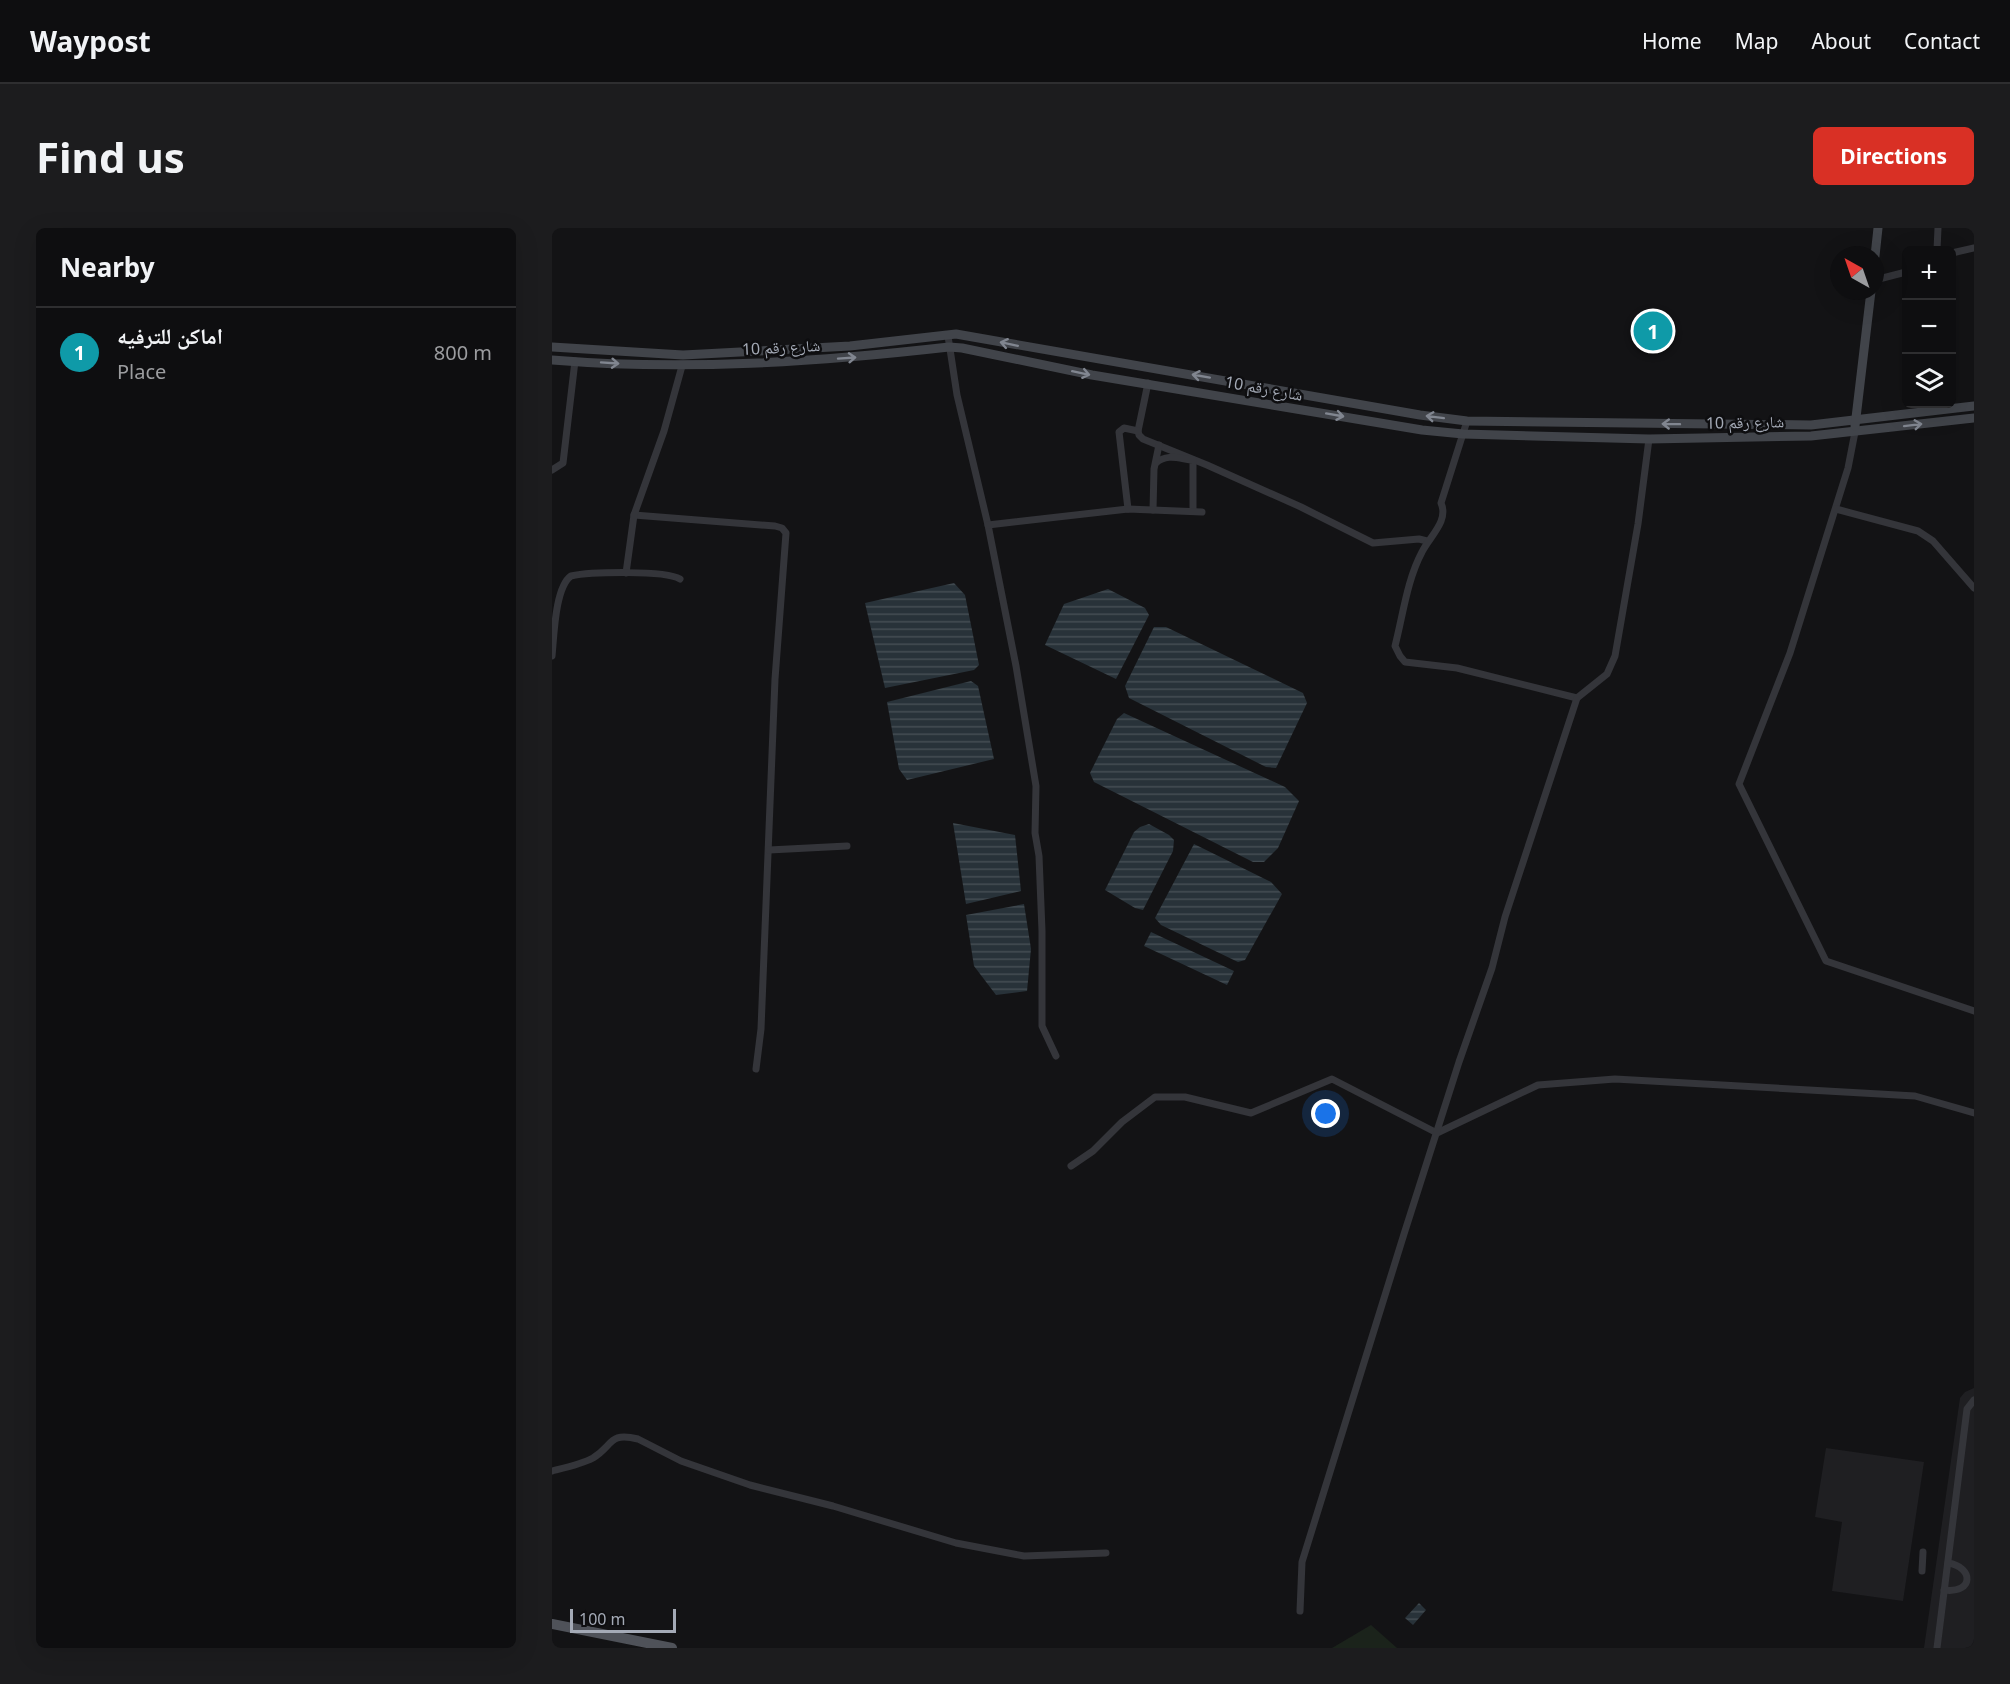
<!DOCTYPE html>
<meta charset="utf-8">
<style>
:root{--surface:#0e0e10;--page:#1c1c1e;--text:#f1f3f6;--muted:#9b9c9f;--line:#2e2e30;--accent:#d93025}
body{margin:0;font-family:"Noto Sans","Noto Naskh Arabic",sans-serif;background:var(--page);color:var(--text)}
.controls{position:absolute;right:18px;top:18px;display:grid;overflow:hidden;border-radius:9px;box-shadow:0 6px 24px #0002}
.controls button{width:54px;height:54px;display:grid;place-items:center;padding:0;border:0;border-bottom:2px solid var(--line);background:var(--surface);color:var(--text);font:30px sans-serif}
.compass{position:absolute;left:1278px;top:18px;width:54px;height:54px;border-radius:50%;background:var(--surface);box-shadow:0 6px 24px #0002;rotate:320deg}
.scale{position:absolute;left:18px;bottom:15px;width:106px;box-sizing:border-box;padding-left:6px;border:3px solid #a4aab6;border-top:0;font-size:16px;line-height:21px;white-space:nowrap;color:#a4aab6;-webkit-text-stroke:4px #0e0e10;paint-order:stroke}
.you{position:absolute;left:774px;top:886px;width:21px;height:21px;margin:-15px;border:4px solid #fff;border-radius:50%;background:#1a73e8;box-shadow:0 0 0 9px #1a73e833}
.badge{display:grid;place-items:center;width:39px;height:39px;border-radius:50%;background:var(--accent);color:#fff;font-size:20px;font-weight:700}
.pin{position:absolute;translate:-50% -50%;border:3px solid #fff;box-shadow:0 2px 6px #0006}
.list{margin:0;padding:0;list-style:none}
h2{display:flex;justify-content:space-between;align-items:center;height:78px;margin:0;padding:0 24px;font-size:26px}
h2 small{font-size:20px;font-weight:400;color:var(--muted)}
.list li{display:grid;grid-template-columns:39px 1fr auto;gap:18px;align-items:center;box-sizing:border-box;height:90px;padding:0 24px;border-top:2px solid var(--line)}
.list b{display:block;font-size:22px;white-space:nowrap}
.list p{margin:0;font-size:20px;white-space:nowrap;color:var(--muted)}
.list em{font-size:20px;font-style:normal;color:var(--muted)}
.icon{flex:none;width:33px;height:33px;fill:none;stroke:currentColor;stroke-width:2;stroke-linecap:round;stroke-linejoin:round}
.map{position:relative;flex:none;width:1422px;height:1420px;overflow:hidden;border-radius:9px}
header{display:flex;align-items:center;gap:36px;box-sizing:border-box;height:84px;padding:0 30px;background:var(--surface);border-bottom:2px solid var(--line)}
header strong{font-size:28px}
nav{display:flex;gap:33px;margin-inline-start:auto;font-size:21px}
.intro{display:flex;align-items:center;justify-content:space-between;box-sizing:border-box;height:144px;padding:0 36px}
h1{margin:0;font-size:42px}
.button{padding:15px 27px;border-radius:9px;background:var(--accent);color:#fff;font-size:21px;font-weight:700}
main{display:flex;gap:36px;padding:0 36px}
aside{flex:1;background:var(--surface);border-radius:9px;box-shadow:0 6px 24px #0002}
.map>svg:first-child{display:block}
.built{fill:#1f1f22}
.green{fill:#1b231b}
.water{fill:url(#water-rules)}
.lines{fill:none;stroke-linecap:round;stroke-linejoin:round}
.street{stroke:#34353a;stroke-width:7}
.secondary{stroke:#41444a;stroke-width:9}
.primary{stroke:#4f5259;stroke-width:10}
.oneway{stroke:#818690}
.labels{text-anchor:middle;stroke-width:5;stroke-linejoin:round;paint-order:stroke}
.street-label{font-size:16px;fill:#a4aab6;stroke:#0e0e10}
</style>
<header>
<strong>Waypost</strong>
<nav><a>Home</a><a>Map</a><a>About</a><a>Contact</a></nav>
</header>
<div class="intro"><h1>Find us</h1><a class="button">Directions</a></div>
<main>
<aside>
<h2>Nearby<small></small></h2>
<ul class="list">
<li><span class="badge" style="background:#0f9aa8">1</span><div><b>اماكن للترفيه</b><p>Place</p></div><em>800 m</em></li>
</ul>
</aside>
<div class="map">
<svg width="1422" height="1420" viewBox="0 0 1422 1420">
<defs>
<pattern id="water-rules" width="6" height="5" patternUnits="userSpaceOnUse" patternTransform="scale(1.5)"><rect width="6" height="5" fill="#283239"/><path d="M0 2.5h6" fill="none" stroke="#444d53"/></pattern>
</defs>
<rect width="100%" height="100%" fill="#131315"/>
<!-- built -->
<g class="built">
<polygon points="1422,1160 1422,1420 1372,1420 1408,1170 1413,1164"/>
<polygon points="1274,1220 1372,1234 1351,1373 1280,1363 1290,1294 1263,1289"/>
</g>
<!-- green -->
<polygon class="green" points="819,1397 845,1420 780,1420"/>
<!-- water -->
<g class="water">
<polygon points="402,355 413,367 427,437 422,442 333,460 313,375"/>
<polygon points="556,361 593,380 597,387 564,451 493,417 512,376"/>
<polygon points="602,399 614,399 751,465 755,475 724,540 714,539 577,470 573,458"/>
<polygon points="419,453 426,458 442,531 355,552 347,541 335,474"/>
<polygon points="572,485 733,559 747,573 726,620 712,634 701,634 542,554 538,545 565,491"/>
<polygon points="401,595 463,607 469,663 414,676"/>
<polygon points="597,596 617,607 622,612 621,623 591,682 583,680 553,662 582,604 588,599"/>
<polygon points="642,616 719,654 730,666 693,732 686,734 609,697 603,690"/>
<polygon points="472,676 479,721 475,763 444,767 422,738 414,687"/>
<polygon points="599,704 682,743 675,757 592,718"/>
<polygon points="867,1375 874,1382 861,1397 853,1390"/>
</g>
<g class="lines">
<!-- street -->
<g class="street">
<polyline points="1385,22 1386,0"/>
<polyline points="1400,25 1422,20"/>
<polyline points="1323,52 1354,44"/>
<polyline points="396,108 405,167 436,297 464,438 484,558 483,605 487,628 490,703 490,798 504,828"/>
<polyline points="596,155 586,203 587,207 591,211 655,237 749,279 821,315 867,311 875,313"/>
<path d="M 915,193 L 889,275 C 897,293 878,308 870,324 C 855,352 851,387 843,418 L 848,428 L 853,434 L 905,440 L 1025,470"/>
<polyline points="1303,204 1296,240 1238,425 1187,556 1274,733 1422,783"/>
<path d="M 604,235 C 615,225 628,231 641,232 L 641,283"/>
<polyline points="0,242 11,235 23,133"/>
<polyline points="576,281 567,204 572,200 586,203"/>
<polyline points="1284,281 1366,303 1381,313 1422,360"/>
<polyline points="601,282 602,241 607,217"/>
<polyline points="82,287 223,298 230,300 234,305 223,451 209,801 204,841"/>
<polyline points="436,297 576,281 650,284"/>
<polyline points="74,345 82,287 112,203 130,138"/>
<path d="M 0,428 C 2,409 3,359 19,348 C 38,344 113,342 128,351"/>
<polyline points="217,622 295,618"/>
<polyline points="519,938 541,923 570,894 603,869 633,869 699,885 780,851 885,905 986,857 1063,851 1363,868 1422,885"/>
<path d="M 0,1243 C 12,1240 30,1236 41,1230 C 62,1217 56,1204 86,1211 L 129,1233 L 198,1257 L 281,1278 L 404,1315 L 472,1328 L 554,1325"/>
<polyline points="1370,1343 1371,1324"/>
<path d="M 1392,1362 C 1422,1366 1422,1339 1396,1335"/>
<polyline points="748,1383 750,1334 852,1006 907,834 940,740 953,689 1025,470 1055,446 1063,428 1086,296 1097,211"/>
<polyline points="1385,1420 1415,1181 1422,1172"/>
</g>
<!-- secondary -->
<g class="secondary">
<polyline points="1323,28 1326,0"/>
<polyline points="0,119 131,127 298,118 404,106 868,187 915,193 1259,197 1422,178"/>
<path d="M 0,132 C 133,143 265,134 397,119 L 410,120 L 540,147 L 870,202 L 911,206 L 1097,211 L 1259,208 L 1422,190"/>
<polyline points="1303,198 1319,63"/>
</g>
<!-- primary -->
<polyline class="primary" points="0,1396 120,1420"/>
</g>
<!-- one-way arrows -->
<defs><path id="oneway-shaft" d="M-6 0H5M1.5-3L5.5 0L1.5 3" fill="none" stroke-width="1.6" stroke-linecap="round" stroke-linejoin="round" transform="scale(1.5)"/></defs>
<g class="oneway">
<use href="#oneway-shaft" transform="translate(457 116) rotate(-168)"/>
<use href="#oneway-shaft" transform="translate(295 130) rotate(-4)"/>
<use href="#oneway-shaft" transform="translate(58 135) rotate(4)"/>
<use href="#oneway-shaft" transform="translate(529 145) rotate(12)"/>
<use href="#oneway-shaft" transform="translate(649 148) rotate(-170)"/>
<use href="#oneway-shaft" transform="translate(783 187) rotate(10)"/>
<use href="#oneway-shaft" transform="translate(883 189) rotate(-173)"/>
<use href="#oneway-shaft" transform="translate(1119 196) rotate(-179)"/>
<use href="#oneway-shaft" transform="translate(1361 197) rotate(-7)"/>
</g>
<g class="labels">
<!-- street labels -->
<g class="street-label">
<text transform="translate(229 119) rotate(-3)" y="6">شارع رقم 10</text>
<text transform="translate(712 160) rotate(10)" y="6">شارع رقم 10</text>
<text transform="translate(1193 194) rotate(-1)" y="6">شارع رقم 10</text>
</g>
</g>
</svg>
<div class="controls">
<button>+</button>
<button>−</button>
<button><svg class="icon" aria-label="layers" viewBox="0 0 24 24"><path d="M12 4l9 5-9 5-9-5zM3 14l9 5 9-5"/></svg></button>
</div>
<svg class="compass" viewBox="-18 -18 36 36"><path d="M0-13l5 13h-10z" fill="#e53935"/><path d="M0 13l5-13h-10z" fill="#9b9c9f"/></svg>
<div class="scale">100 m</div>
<div class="you"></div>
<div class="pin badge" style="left:1101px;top:103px;background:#0f9aa8">1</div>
</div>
</main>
